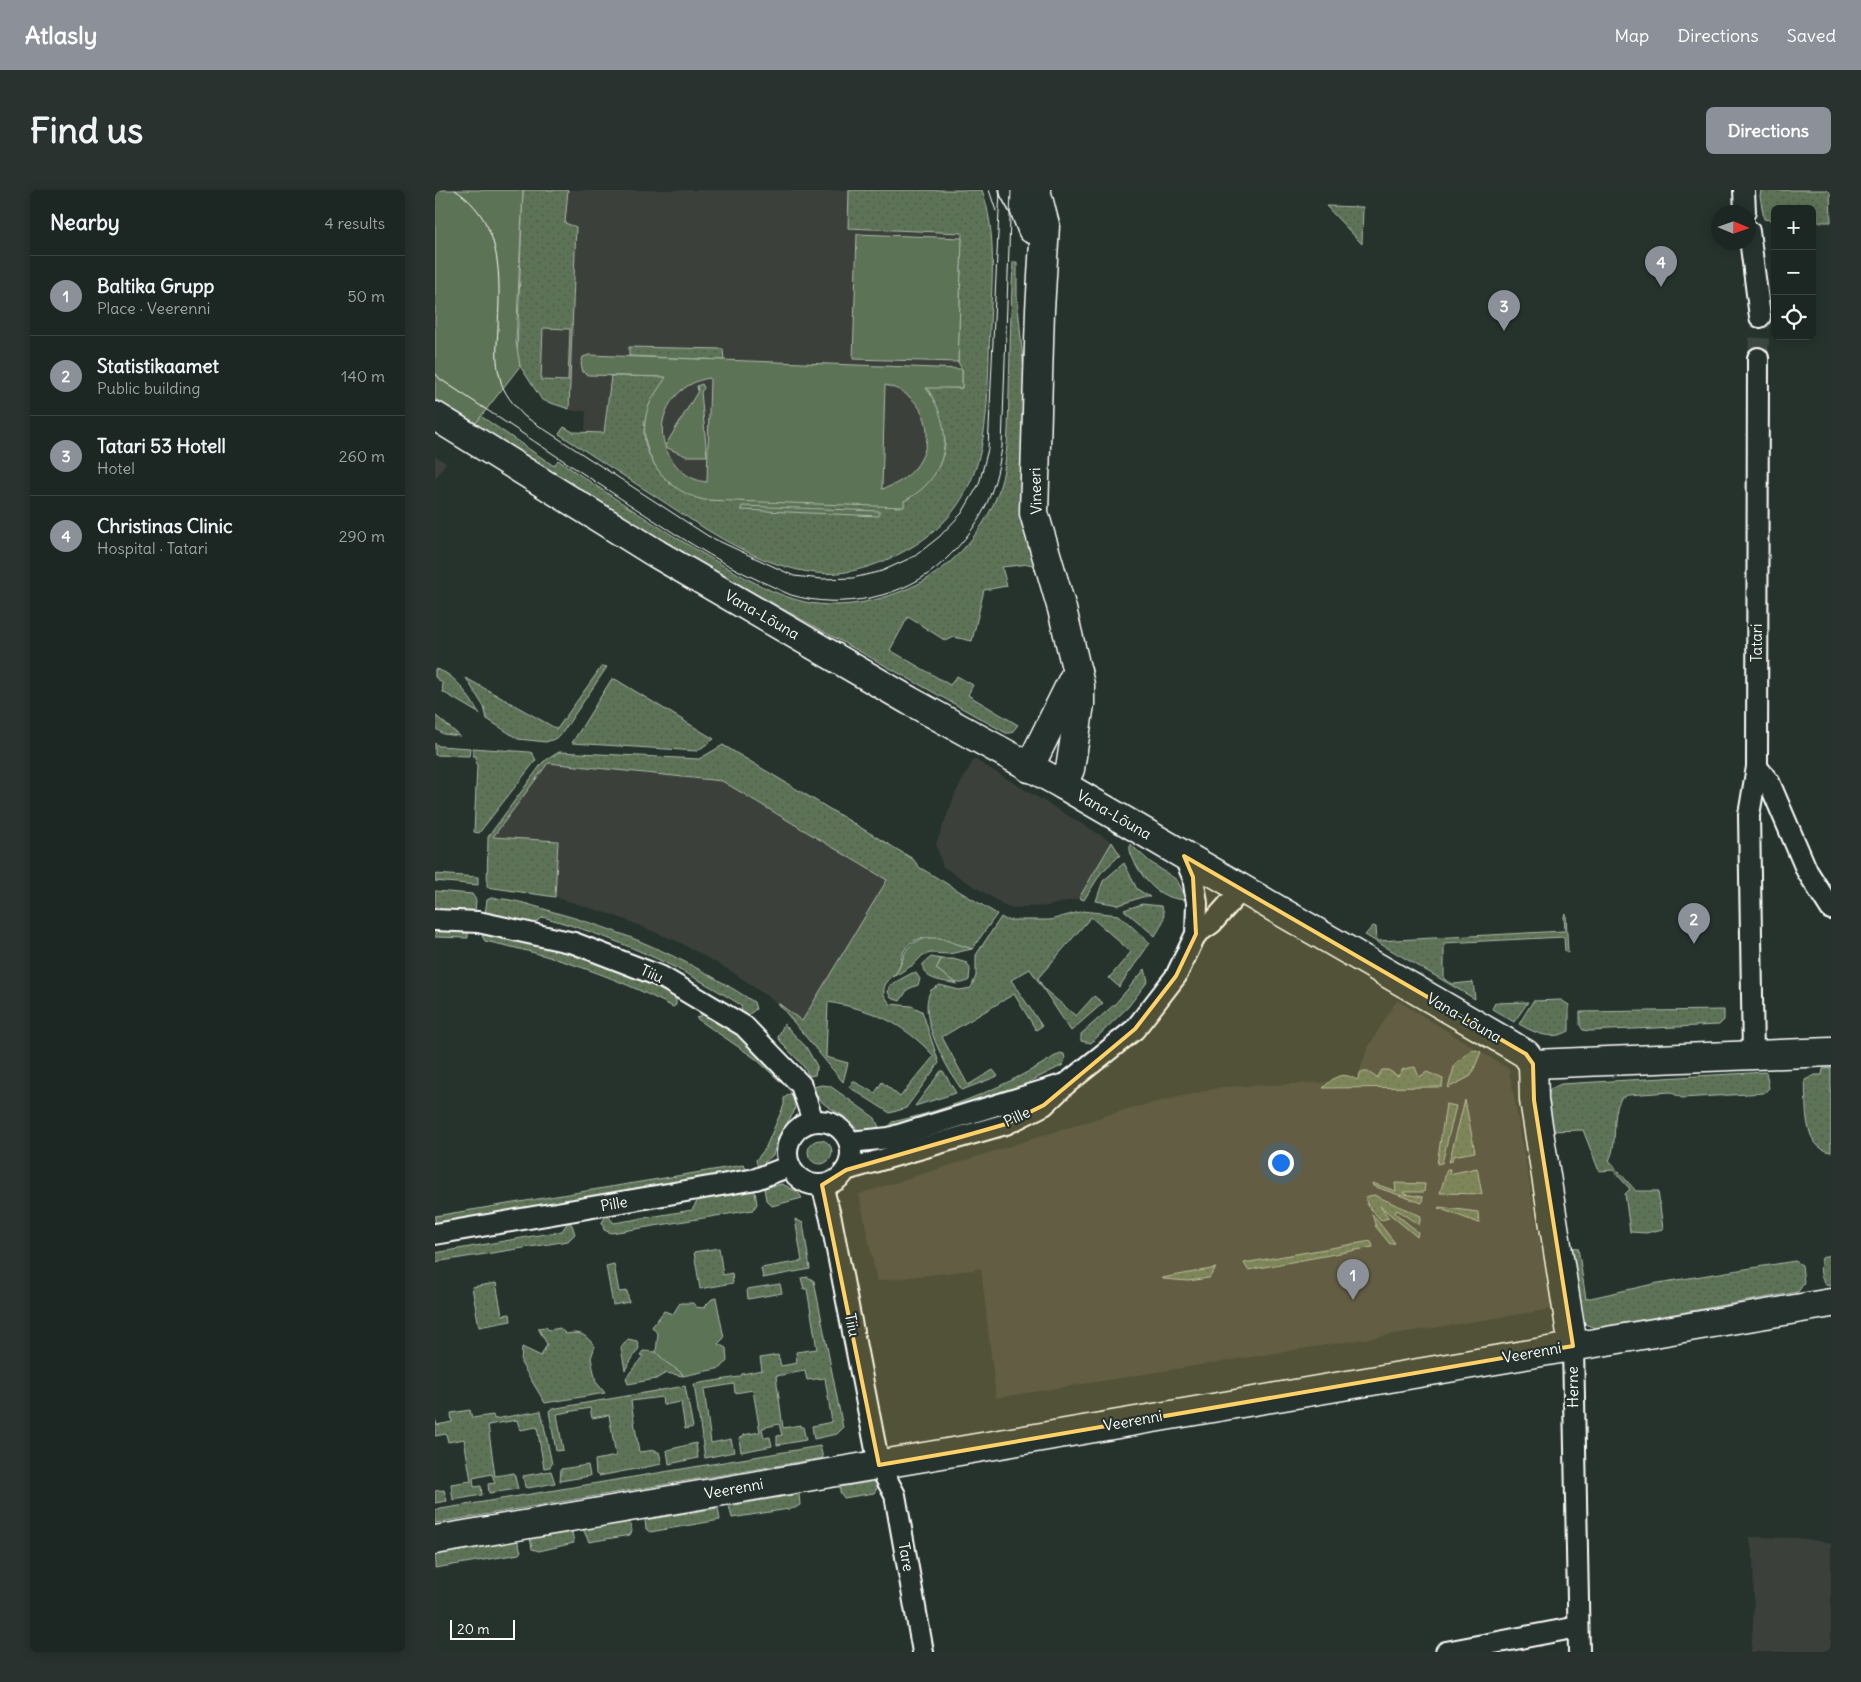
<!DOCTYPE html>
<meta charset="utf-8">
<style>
:root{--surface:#1c2622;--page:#29322f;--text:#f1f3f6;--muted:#a0a5a5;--line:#3a4340;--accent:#8c9099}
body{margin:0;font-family:Delius,sans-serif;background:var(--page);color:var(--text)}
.controls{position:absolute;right:15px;top:15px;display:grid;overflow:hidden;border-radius:8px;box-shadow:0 2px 12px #0003}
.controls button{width:45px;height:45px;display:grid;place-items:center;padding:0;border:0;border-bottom:1px solid var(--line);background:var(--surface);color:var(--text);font:25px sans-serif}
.compass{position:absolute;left:1276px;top:15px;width:45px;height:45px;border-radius:50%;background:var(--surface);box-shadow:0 2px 12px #0003;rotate:92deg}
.scale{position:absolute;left:15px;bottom:12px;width:65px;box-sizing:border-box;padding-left:5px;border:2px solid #fff;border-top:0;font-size:14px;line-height:18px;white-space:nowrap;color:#fff;-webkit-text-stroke:4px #26332d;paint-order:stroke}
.you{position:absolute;left:845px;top:972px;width:18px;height:18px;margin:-12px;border:4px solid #fff;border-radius:50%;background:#1a73e8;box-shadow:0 0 0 8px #1a73e833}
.badge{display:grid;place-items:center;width:32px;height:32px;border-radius:50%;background:var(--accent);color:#fff;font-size:16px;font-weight:700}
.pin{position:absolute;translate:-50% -41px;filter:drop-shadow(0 1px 2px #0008)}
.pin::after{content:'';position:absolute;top:26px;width:18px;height:15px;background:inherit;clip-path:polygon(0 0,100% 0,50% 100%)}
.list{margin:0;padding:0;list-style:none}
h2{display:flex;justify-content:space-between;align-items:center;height:65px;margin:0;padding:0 20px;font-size:21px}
h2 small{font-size:16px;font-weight:400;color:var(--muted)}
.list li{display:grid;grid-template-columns:32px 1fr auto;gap:15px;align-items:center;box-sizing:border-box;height:80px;padding:0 20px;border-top:1px solid var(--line)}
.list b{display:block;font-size:19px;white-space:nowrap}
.list p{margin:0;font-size:16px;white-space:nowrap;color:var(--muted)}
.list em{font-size:16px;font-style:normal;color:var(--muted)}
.icon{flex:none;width:28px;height:28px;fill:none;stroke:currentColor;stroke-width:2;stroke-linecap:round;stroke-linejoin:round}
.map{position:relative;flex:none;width:1396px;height:1462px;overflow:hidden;border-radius:8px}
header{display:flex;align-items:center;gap:30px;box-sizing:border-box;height:70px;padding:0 25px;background:var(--accent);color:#fff}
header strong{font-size:24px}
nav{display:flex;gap:28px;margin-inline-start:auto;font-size:18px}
.intro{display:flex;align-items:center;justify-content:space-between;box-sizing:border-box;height:120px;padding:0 30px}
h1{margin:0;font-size:35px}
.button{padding:12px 22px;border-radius:8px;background:var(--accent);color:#fff;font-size:18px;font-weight:700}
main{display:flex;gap:30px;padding:0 30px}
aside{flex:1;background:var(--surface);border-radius:8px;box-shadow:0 2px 12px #0003}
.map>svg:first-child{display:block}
.built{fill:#3b403a}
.grass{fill:url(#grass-dots);stroke:#aeb9ab;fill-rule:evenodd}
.park{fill:#5d7357;stroke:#aeb9ab;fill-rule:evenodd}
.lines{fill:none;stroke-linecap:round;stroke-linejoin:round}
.street-tunnel{stroke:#3c4742;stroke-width:20;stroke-dasharray:20 10;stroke-linecap:butt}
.street-casing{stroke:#fff;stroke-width:24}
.secondary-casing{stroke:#fff;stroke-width:31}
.street{stroke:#26332d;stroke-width:20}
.secondary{stroke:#26332d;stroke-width:28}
.tram{stroke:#fff;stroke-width:1}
.marked{fill:#ffd166;fill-opacity:0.2;stroke:#ffd166;stroke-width:4;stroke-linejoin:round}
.labels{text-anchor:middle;stroke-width:4.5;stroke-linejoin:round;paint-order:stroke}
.street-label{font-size:15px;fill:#fff;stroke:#26332d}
</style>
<header>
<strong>Atlasly</strong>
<nav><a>Map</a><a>Directions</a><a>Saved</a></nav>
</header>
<div class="intro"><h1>Find us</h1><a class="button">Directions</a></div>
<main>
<aside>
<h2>Nearby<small>4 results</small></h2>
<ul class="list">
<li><span class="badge">1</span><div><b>Baltika Grupp</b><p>Place · Veerenni</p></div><em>50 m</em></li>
<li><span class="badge">2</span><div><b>Statistikaamet</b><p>Public building</p></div><em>140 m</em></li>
<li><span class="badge">3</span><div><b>Tatari 53 Hotell</b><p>Hotel</p></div><em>260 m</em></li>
<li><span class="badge">4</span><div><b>Christinas Clinic</b><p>Hospital · Tatari</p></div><em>290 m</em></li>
</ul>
</aside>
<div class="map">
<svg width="1396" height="1462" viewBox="0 0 1396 1462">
<defs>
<pattern id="grass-dots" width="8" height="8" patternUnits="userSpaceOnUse" patternTransform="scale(1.25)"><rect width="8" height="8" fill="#5d7357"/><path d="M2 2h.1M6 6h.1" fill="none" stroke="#525a50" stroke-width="1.8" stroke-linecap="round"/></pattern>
</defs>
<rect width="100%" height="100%" fill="#26332d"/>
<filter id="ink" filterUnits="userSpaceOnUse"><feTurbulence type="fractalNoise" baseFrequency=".02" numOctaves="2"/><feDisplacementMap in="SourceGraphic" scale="10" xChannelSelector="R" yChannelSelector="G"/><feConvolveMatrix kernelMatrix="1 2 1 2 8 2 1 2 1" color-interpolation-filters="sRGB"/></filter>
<g filter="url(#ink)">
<!-- built -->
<g class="built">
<polygon points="88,0 531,0 542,237 384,374 169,243 150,242 151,221 139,221 107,210 85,176"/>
<polygon points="0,266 11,273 0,289"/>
<polygon points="539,569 677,652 644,708 613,716 574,718 508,677 501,654 521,602"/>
<polygon points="113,573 287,591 452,690 367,831 296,781 244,752 181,726 120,707 123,652 58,647"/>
<polygon points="962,810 1074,879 1117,1119 561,1208 546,1079 442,1091 424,1004 692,919 787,897 921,891 933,857"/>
<polygon points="1314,1347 1362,1348 1396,1353 1396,1462 1316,1462 1319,1417 1318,1364"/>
</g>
<!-- grass -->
<g class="grass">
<path d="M 88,0 L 133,0 L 130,33 L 141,37 L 134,219 L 107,210 L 85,176 L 82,164 ZM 108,138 L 135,139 L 133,191 L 106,190 Z"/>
<path d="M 414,0 L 547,0 C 562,43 557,91 555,136 C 551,229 560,316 464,364 C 438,377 409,386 381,383 C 323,376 273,341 226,310 C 192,288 158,266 124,244 L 129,237 L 138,242 L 169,243 L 176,186 L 232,187 C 204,231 198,254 235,294 L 469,311 C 490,300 509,277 510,252 C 510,245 506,236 504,229 C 501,217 499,207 491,197 L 527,198 L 527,179 L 523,172 L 527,43 L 413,38 Z"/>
<polygon points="1326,0 1395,0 1396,32 1377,32 1377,19 1340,19 1340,31 1329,29 1325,6"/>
<polygon points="891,16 928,17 927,54"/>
<path d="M 578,72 L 582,72 L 582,105 L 589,181 L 587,334 L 601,376 L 594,374 L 567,377 L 572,396 L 549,400 L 537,451 L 519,447 L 511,451 L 473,427 L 455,460 L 515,495 L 522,486 L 538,495 L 533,505 L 583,535 L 576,543 L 571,543 C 451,475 330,411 212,341 C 140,298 71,252 0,209 L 25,212 L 119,276 L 123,270 C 176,306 228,341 284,373 C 311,388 339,405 370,412 C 409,420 446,411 481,395 C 518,377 551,339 564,300 C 574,269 573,233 574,201 C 575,158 576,115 578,72 Z"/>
<polygon points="194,157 288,159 289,170 194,166"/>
<polygon points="167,476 172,477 125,546 117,550 111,552 83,549 52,529 49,517 31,488 122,539"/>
<path d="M 0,479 C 21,483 34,508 45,524 L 8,502 L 7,493 L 0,487 Z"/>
<polygon points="180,489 279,549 262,561 137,553 176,490"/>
<polygon points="0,525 25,546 8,544 0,538"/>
<polygon points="0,553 4,556 35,558 34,566 0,565"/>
<path d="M 288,555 L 478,669 L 484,677 L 562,724 L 537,759 C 518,754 482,736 469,761 C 466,767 466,774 463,780 C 457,790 447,791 449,805 L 455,814 L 476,816 L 487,821 L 504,873 L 471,918 L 455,923 L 414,897 L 418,891 L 440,903 L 447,892 L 465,907 L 499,866 C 467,832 438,820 393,812 L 391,867 L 413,873 L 408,892 L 343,813 L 367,831 L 452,690 L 287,591 L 113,573 L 58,647 L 123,651 L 120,707 L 52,697 L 53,647 L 108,572 L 124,562 L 264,569 Z"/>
<polygon points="38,558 94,562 97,563 101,570 44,643 39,642 42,576 41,566 38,566"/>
<polygon points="677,652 685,665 666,683 649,710 644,708"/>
<path d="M 695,654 L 715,672 L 742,690 L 752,710 C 726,709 712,695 700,673 C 697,666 694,662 695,654 Z"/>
<polygon points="689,673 702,699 715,707 707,707 684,715 661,711 668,691"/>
<polygon points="0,684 43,687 43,695 0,691"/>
<polygon points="0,701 37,704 41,710 40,722 3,719 0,715"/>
<path d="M 56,708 C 77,708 102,717 122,723 C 195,743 256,771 319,812 L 321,819 L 312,826 L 307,824 L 306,815 C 243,775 179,747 108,727 L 99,734 L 50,724 L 52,710 Z"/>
<path d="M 707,714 L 726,716 C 733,727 726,736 720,746 L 689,720 Z"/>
<path d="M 648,721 L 684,725 L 715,753 L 684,797 L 674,788 L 696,762 L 656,727 L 603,788 L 609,799 L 641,826 L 659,806 L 668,813 L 636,841 L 595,779 L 576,790 L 607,836 L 601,840 L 579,804 L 507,847 L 533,895 L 558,880 L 563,886 L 527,900 C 512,879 481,825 496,800 L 505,795 L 524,800 L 536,798 L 541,786 L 541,765 L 566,727 L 571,730 L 615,730 Z"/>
<polygon points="1131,724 1133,763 1130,761 1129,747 1009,753 1009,789 1018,794 1038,792 1040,809 930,745 938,736 941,737 942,751 1128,741 1130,741 1129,726"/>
<polygon points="0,737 33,740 33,748 0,747"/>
<path d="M 51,743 C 118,757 181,775 241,808 L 241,815 L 238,817 C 178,785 116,765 50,751 L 47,746 Z"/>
<path d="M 506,769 L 518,769 L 532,773 L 535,779 L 534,790 C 522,799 511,786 501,779 Z"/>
<polygon points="710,779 713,791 693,817 656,853 646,851 646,844 680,814"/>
<polygon points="477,783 481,783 485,789 483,795 473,799 465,811 456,808 453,802 455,795"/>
<path d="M 1126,810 L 1134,815 L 1134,841 C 1116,851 1100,843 1084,834 L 1098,811 Z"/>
<polygon points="1093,812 1079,832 1057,819 1060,813"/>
<polygon points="1285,820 1289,820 1289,830 1284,835 1154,841 1148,840 1145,835 1145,822"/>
<polygon points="269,824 309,849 353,894 348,894 321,869 261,828"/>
<path d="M 349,834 L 371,857 L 382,876 L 380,885 L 374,886 C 367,869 351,862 343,847 Z"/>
<polygon points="1037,859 1046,862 1036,886 1013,898 1020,874"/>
<path d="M 625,863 L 629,864 L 630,869 L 628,875 L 580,899 L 457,937 L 455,935 L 457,932 C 515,920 575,895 625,863 Z"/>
<path d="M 980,877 L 984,887 L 992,882 L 1008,889 L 1007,897 L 888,898 C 900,886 907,881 922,890 L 926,882 L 933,882 L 942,888 L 947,880 L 953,880 L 963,886 L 968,879 Z"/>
<path d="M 1396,878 L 1396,962 C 1366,957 1372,913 1370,890 L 1380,885 L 1387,885 L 1388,879 Z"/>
<polygon points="506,881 508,881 521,903 480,916"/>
<path d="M 1331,882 L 1334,898 L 1329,903 L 1247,908 L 1235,902 L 1193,905 L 1186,908 C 1175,927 1184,951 1174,971 L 1201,1001 L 1223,1001 L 1228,1039 L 1211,1043 L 1195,1042 L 1190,1004 L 1195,999 L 1178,980 L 1164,981 L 1148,940 L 1116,941 L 1112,912 L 1115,899 L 1126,894 Z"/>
<path d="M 387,895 L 395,896 L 440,928 L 446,942 L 425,941 C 419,937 415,931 410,927 C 396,918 383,914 378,897 Z"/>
<polygon points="356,903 360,915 359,922 344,946 338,965 323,978 321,970 330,959 349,915 349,908"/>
<polygon points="1030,910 1040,962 1018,966 1017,971 1014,972"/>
<polygon points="1011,914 1021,916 1007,973 1002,974"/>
<circle cx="385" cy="962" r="12"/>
<polygon points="308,975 313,980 0,1035 0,1026"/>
<polygon points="1042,978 1047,1004 1005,1003 1012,979 1015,979 1014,984"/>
<polygon points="937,993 961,1001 960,993 990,994 989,1002 968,1002 969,1004 988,1007 987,1013 938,996"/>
<polygon points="347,994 363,1002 367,1008 337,1016 331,1010 329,998"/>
<polygon points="320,1001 322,1014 318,1020 176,1043 169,1040 167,1032 172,1025 179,1033 257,1020 263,1010"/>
<polygon points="939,1005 986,1026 984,1035 962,1020 960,1023 983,1042 982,1047 945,1016 954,1028 946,1030 933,1016 930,1007"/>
<polygon points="1004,1017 1043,1022 1044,1033 1003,1018"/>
<polygon points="937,1024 960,1053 955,1054 941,1037"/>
<polygon points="360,1029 368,1033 375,1079 328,1088 326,1078 367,1071"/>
<polygon points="133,1032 137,1035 140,1044 133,1051 0,1072 0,1063 127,1041"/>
<polygon points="936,1051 938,1057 813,1080 809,1073"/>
<polygon points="1134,1057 1143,1058 1151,1109 1223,1093 1360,1071 1367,1075 1369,1093 1363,1102 1160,1138 1150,1134 1145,1124"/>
<polygon points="284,1058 288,1085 297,1083 298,1093 265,1099 259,1062"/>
<path d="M 1396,1064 L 1396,1096 L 1391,1095 C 1385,1088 1384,1077 1387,1068 Z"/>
<polygon points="179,1074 184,1102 192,1101 194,1112 178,1115 171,1076"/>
<polygon points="781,1078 774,1088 753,1091 728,1089 727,1088"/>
<polygon points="373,1087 379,1091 408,1238 402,1244 379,1249 377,1236 397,1232 390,1188 372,1190 370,1181 341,1186 348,1238 365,1235 365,1237 368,1237 371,1250 342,1255 342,1246 347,1245 344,1234 327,1238 329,1248 335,1247 337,1256 306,1262 304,1248 308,1247 308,1245 325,1242 318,1200 300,1203 299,1194 269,1199 276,1253 296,1249 299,1262 270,1268 259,1194 304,1187 307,1184 327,1180 325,1168 343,1165 346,1176 362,1173 361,1162 382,1159 372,1099 369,1099 366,1088"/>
<polygon points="61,1093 67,1125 75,1124 76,1131 44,1137 37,1097"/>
<polygon points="345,1094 347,1103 313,1109 312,1099"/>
<path d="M 111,1137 L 114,1140 L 125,1138 L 131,1144 C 147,1141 150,1145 160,1156 L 156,1168 L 161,1192 L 170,1203 L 110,1213 L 86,1173 L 87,1157 L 106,1166 L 112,1154 L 103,1138 Z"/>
<polygon points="193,1149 202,1151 204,1158 190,1180 186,1158"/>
<polygon points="208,1161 221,1162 247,1183 248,1186 231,1183 221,1189 193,1194 191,1188 208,1166 205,1165"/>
<polygon points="250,1196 258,1237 250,1239 246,1212 228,1215 227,1207 196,1211 204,1262 221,1260 221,1262 224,1262 227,1274 164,1286 161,1284 160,1270 181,1266 174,1225 157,1228 155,1218 122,1224 128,1260 121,1261 114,1221 116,1219"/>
<polygon points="35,1220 37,1228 58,1225 59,1229 106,1221 117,1274 115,1277 109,1278 102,1237 85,1240 82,1230 53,1235 60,1286 79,1283 83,1299 54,1303 53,1294 60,1293 57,1284 38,1288 39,1297 46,1296 47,1305 18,1310 16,1294 36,1291 29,1249 13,1252 11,1244 0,1246 0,1229 2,1235 17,1232 16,1223"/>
<polygon points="261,1253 263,1268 234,1274 232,1260"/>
<polygon points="385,1256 388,1268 0,1333 0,1320"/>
<polygon points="153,1275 155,1286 125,1291 126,1279"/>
<polygon points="116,1281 120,1293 93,1298 90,1297 88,1286"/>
<polygon points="441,1291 445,1294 439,1303 409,1308 405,1302 405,1297"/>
<polygon points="9,1300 12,1311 0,1313 0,1301"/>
<polygon points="364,1304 365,1315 360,1318 297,1328 294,1316"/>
<polygon points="283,1318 285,1330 215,1342 211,1339 210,1330"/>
<polygon points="195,1332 197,1341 195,1345 154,1352 148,1339"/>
<polygon points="137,1342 139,1353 104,1361 97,1359 95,1348"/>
<polygon points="82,1350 86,1361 84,1364 0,1378 0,1364"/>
</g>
<!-- park -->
<g class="park">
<polygon points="0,0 88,0 81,152 85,176 41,233 0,209"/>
<polygon points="422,44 527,48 523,172 418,169"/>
<path d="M 154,165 L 527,179 L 527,198 L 491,198 C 520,237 516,287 469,311 L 469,317 L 269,310 C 226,300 197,256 215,213 C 219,204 226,196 231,187 L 153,185 L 148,182 L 146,174 L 148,167 ZM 275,188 L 272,291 L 272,292 C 251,290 238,275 230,257 L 251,266 L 272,266 L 266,202 L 269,198 L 267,194 L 262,196 L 263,201 L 230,256 C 219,224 243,192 275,188 ZM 450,195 C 508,209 505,283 447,299 Z"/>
<polygon points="307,316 444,321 444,326 306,320"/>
<path d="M 493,748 L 505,748 L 537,759 L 514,764 L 496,763 L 488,765 L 478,775 L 458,787 C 474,768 463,754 493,748 Z"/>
<path d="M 496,767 L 506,769 L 501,779 L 522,794 C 511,791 486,791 488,774 Z"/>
<polygon points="281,1108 289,1148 283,1154 291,1158 292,1171 286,1178 248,1186 247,1183 232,1173 221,1162 223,1144 217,1137 229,1121 238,1124 245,1113 258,1113 261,1117 268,1118 277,1109"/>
</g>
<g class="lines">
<!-- street-tunnel -->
<polyline class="street-tunnel" points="1323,168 1325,127"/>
<defs>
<g id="street">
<polyline points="1309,0 1310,22"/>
<polyline points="1314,41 1325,127"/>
<polyline points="1322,577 1334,592 1372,681 1396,719"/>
<polyline points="0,730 43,732 139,753 227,787 309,836 366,895 378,931"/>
<polyline points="761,744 777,733 807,699"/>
<polyline points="1318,865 1314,625 1322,577 1323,168"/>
<circle cx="384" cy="963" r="32"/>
<polyline points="415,952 454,948 627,895"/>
<polyline points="411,980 571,934 609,915 631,894 700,839 741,786 761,744 762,713 758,687 749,666"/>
<polyline points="387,995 396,1029 444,1275 460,1305 488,1462"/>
<polyline points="0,1044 321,989 355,976"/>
<polyline points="1138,1156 1144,1462"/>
<polyline points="1011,1462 1143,1437"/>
</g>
<g id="secondary">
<polyline points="579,0 589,18 597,39"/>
<polyline points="601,0 610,35 605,120 599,323 627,419 645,495 645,514 635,579 628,595"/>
<polyline points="0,226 222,364 475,511 628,595 1071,852 1091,864 1098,874"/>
<polyline points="594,578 642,481"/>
<polyline points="1098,874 1396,862"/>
<polyline points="1098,874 1099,910 1138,1156"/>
<polyline points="0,1350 1396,1113"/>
</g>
</defs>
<!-- street casing -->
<use href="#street" class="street-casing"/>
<!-- secondary casing -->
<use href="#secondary" class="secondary-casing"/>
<!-- street -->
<use href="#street" class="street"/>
<!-- secondary -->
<use href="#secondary" class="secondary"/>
<!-- tram -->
<g class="tram">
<path d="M 20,0 C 69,32 65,87 63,138 C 62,155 60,171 65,188 C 68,203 79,215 89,226 L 273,346 L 359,386 L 387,389 L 418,388 L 447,381 L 480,366 L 504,347 L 527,323 L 544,294 L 553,259 L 565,0"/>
<polyline points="554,0 561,21"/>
<path d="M 0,183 L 5,189 C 68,231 131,272 194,314 C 237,342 279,370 325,391 C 335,395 346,401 356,405 C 407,420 470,408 509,371 C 545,337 560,306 567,257 L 576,0"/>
</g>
</g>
</g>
<!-- marked area -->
<path class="marked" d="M 749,666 L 1091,864 L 1098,874 L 1099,910 L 1138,1156 L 444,1275 L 387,995 L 411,980 L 571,934 L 609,915 L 700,839 L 741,786 L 761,744 L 758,687 Z"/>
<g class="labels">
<!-- street labels -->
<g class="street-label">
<text transform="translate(601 301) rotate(-92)" y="5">Vineeri</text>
<text transform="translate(327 425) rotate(30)" y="5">Vana-Lõuna</text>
<text transform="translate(1322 453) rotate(-90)" y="5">Tatari</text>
<text transform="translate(679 625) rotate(30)" y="5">Vana-Lõuna</text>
<text transform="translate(217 784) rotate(24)" y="5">Tiiu</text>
<text transform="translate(1029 828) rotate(30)" y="5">Vana-Lõuna</text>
<text transform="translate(582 927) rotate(-25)" y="5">Pille</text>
<text transform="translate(179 1014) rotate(-10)" y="5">Pille</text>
<text transform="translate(417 1135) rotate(79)" y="5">Tiiu</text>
<text transform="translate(1097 1163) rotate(-10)" y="5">Veerenni</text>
<text transform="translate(1138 1197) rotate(-91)" y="5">Herne</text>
<text transform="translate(698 1231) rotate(-10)" y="5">Veerenni</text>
<text transform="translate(299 1299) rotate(-10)" y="5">Veerenni</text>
<text transform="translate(471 1367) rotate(80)" y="5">Tare</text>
</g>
</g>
</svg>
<div class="controls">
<button>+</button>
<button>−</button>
<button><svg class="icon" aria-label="locate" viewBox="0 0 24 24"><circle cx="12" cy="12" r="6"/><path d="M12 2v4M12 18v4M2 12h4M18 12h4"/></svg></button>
</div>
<svg class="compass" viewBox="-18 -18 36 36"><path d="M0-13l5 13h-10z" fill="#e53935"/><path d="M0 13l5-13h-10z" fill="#a0a5a5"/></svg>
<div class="scale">20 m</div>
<div class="you"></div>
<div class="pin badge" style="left:918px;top:1110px">1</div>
<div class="pin badge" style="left:1259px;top:754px">2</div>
<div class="pin badge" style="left:1069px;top:141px">3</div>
<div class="pin badge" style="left:1226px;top:97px">4</div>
</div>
</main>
